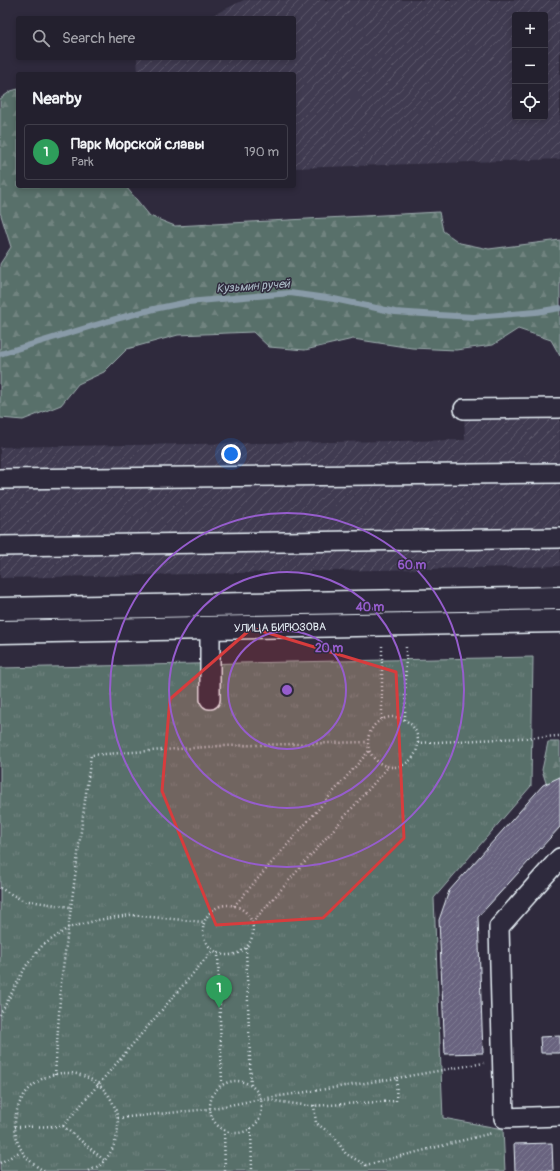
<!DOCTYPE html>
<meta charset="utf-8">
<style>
:root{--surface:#23202e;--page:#2b2836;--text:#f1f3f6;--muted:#a3a3aa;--line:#403e4a;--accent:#ea580c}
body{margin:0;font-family:Pangolin,sans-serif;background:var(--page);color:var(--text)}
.controls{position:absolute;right:12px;top:12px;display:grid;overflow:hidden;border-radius:4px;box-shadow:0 2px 6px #0003}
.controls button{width:36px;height:36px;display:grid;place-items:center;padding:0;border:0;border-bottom:1px solid var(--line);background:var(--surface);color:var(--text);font:20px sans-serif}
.you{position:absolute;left:231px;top:454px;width:14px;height:14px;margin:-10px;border:3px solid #fff;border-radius:50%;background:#1a73e8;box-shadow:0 0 0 6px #1a73e833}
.badge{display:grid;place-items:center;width:26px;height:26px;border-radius:50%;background:var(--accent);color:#fff;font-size:13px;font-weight:700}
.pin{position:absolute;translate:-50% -33px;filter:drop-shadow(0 1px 2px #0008)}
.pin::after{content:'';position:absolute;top:21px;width:14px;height:12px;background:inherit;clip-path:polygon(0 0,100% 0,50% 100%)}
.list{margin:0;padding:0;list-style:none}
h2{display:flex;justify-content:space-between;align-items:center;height:52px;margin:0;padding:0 16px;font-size:17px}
h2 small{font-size:13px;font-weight:400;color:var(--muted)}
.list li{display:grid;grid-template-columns:26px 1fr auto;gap:12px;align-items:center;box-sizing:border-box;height:56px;margin:0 8px 8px;padding:0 8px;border:1px solid var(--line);border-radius:4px}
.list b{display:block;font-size:15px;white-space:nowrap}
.list p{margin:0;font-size:13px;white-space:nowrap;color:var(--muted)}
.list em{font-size:13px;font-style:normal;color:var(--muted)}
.icon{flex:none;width:22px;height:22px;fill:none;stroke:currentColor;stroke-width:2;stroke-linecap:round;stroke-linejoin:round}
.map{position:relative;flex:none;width:560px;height:1171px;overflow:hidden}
.search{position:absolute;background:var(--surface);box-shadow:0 2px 6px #0003;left:16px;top:16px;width:280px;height:44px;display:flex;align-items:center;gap:10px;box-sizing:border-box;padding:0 14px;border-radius:4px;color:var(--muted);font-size:15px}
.panel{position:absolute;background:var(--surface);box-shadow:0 2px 6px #0003;left:16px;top:72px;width:280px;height:116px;border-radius:4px}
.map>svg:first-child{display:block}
.industrial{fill:url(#industrial-furrows);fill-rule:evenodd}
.forest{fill:url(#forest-firs);stroke:#a0b0b1}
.park{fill:url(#park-tufts);stroke:#a0b0b1}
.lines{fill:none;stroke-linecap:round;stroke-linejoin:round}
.stream{stroke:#899ba8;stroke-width:6}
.building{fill:url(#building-hatch);stroke:#e8f1f8}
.minor-casing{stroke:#e8f1f8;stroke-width:22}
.major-casing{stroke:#e8f1f8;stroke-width:25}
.path{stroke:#e8f1f8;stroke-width:2.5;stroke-dasharray:1 3;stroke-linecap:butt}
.minor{stroke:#2f2a3d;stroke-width:19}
.major{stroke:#2f2a3d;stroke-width:22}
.marked{fill:#d83c3d;fill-opacity:0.2;stroke:#d83c3d;stroke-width:3;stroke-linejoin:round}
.ring{fill:none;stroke:#965dcd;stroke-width:2}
.labels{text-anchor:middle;stroke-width:3;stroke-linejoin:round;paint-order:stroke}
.street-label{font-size:11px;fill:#e8f1f8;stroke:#2f2a3d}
.water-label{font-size:12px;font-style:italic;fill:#a8b7c3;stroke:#2f2a3d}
.centre{fill:#965dcd;stroke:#2f2a3d;stroke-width:2}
.ring-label{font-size:12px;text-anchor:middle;font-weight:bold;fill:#965dcd;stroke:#2f2a3d;stroke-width:3;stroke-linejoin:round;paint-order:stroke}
</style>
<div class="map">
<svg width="560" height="1171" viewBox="0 0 560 1171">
<defs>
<pattern id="industrial-furrows" width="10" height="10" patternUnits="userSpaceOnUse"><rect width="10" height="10" fill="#403b51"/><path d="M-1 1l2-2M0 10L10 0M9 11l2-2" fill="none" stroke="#5c586b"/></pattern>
<pattern id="forest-firs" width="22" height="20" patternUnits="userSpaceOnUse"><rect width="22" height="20" fill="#596f6a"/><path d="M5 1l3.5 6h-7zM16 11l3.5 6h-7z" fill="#718480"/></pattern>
<pattern id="park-tufts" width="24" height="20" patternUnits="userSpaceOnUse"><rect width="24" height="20" fill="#596f6a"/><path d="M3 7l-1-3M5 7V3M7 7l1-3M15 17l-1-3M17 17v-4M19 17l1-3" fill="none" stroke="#718480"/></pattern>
<pattern id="building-hatch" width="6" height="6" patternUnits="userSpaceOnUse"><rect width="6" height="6" fill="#69647f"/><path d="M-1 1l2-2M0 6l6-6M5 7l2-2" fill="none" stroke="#7e7b92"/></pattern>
</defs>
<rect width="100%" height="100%" fill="#2f2a3d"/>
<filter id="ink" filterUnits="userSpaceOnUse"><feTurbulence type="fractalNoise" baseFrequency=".025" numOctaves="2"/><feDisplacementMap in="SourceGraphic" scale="8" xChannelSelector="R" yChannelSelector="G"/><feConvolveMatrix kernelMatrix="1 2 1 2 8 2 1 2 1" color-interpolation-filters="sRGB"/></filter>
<g filter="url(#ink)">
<!-- industrial -->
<g class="industrial">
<path d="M 244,0 L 560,0 L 560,159 L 294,168 L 294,74 L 138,74 L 137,58 L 294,58 L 294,18 L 207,18 ZM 515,15 L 545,15 L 545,117 L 515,117 Z"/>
<polygon points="560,408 560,566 0,578 0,447 465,440 464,409"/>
</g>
<!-- forest -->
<g class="forest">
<polygon points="18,89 18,186 127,186 127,188 150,216 175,226 439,212 443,231 460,243 489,249 560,240 560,356 551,340 518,329 493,345 456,350 412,348 353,339 305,350 269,347 253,332 178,335 127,349 104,372 78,384 61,405 23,420 0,418 0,264 11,247 0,212 0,99 11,91"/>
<polygon points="548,742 560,742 560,785 547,786 542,770"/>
</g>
<!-- park -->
<polygon class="park" points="533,657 531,786 434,898 443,1118 503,1129 505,1171 0,1171 0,668"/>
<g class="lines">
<!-- stream -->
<polyline class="stream" points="0,354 112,320 154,309 188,302 290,293 334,299 395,312 438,315 474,317 536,312 560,308"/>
</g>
<!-- building -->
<g class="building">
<polygon points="560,777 560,827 478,917 483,1053 445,1054 439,920 449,891 543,785"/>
<polygon points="560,1036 560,1053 541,1053 540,1037"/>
<polygon points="552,1143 553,1171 515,1171 514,1144"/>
</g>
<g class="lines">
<defs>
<g id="minor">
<polyline points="464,409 560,408"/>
<polyline points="0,479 560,473"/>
<polyline points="0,546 560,538"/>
<polyline points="210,699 210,629"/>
<polyline points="560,858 499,927 504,1118 560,1116"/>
</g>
<g id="major">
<polyline points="0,609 560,598"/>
<polyline points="0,632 560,621"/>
</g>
</defs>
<!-- minor casing -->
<use href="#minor" class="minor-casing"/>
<!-- major casing -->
<use href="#major" class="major-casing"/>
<!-- path -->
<g class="path">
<polyline points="382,646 382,719"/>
<circle cx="393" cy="742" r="25"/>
<polyline points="405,720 406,644"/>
<polyline points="418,743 560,736"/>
<polyline points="0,888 22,900 70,907"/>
<circle cx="228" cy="930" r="25"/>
<polyline points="234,906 369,751"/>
<polyline points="252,923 388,767"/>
<polyline points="246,948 251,1086"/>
<polyline points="218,952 222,1084"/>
<polyline points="0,1015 26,966 42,946 68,928 98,920 130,915 204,922"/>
<polyline points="55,1075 61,983 91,755 221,746 367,742"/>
<polyline points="397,1078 484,1063"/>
<circle cx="236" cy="1107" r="26"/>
<polyline points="314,1105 316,1123 333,1135 346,1154 366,1165 492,1133"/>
<polyline points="118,1118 209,1109 261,1099 397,1078 396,1101 310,1106 261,1099"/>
<polyline points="63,1126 104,1160"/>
<polyline points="15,1127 63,1126 213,950"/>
<polyline points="251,1128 252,1171"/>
<polyline points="224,1130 225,1171"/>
<polyline points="0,1163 21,1151"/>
<path d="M 44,1171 C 25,1160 15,1146 15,1124 C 15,1110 22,1093 34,1085 C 37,1082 41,1079 44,1078 C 86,1058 130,1100 115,1142 C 112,1151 107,1159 100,1165 C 97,1167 92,1169 89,1171"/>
</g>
<!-- minor -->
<use href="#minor" class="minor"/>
<!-- major -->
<use href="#major" class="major"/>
</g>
</g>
<!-- marked area -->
<path class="marked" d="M 252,628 L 396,672 L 404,838 L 323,918 L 216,925 L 162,791 L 170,699 Z"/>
<!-- distance rings -->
<g class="ring">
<circle cx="287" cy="690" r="59"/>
<circle cx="287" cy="690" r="118"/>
<circle cx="287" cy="690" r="177"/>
</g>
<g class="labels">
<!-- street labels -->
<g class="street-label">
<text transform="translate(280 627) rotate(-1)" y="4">УЛИЦА БИРЮЗОВА</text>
</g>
<!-- water labels -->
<g class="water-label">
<text transform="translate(253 286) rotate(-4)" y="4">Кузьмин ручей</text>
</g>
</g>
<circle cx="287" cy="690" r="6" class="centre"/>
<g class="ring-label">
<text x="412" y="569">60 m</text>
<text x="370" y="611">40 m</text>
<text x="329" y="652">20 m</text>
</g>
</svg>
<div class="controls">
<button>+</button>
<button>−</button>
<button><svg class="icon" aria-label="locate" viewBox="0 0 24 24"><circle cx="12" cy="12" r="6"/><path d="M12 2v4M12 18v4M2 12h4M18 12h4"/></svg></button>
</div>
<div class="you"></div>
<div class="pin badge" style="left:219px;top:1008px;background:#2e9e5b">1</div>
<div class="search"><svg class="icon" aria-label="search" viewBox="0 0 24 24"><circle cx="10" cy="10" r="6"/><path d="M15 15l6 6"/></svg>Search here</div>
<section class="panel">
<h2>Nearby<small></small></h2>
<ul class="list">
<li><span class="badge" style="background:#2e9e5b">1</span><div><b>Парк Морской славы</b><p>Park</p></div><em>190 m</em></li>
</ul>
</section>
</div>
